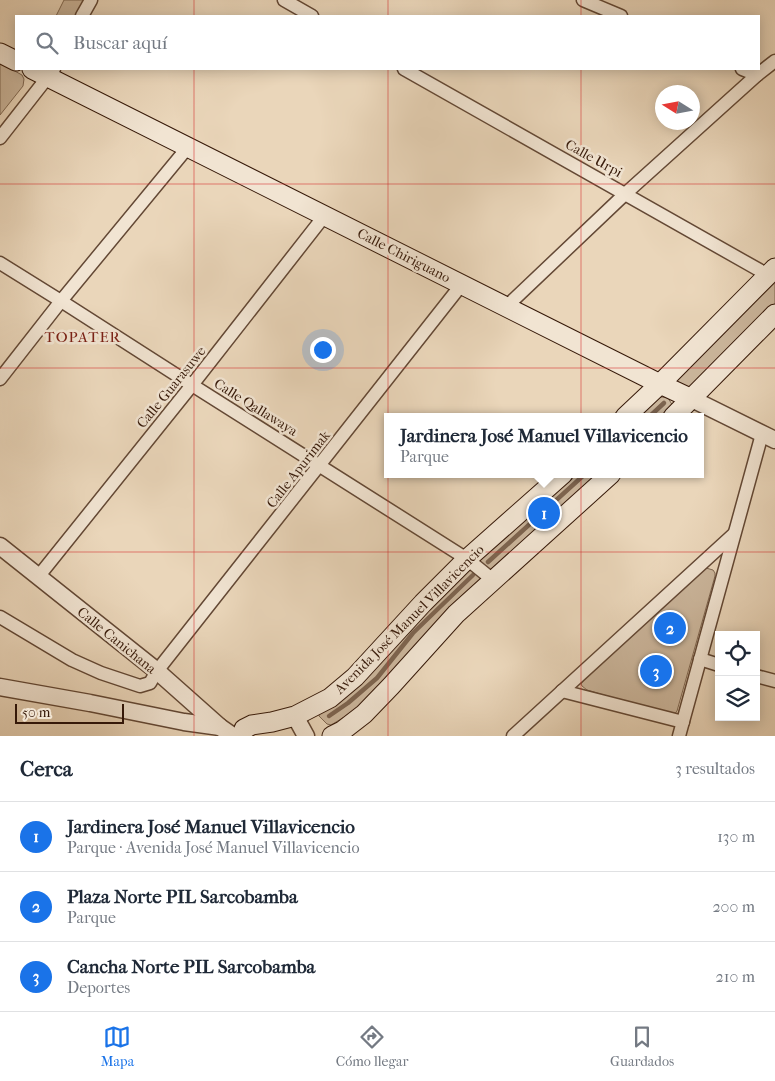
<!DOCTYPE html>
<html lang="es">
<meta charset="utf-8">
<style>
:root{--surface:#fff;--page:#f2f2f3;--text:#1f2937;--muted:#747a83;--line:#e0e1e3;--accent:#1a73e8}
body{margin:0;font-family:"IM FELL French Canon",serif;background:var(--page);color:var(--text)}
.controls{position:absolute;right:15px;bottom:15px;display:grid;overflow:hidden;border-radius:0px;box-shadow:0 2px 12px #0003}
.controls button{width:45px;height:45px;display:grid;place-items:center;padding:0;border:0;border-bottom:1px solid var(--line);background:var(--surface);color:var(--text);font:25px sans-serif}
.compass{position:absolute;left:655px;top:85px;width:45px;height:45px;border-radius:50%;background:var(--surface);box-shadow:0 2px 12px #0003;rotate:281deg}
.scale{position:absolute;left:15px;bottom:12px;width:109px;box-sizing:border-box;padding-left:5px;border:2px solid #361909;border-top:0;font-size:14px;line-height:18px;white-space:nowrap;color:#361909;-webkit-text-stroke:4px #f1e4d2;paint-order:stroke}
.you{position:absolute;left:322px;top:349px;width:18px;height:18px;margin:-12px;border:4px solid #fff;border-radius:50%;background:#1a73e8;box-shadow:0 0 0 8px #1a73e833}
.badge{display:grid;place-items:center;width:32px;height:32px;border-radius:50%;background:var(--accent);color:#fff;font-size:16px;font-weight:700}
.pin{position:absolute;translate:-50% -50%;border:2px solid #fff;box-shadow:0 1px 5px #0006}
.popup{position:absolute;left:384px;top:413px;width:320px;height:65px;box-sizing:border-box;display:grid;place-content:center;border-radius:0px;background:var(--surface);filter:drop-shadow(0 1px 4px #0005);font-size:16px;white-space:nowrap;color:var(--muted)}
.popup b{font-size:19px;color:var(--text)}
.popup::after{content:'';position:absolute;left:50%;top:100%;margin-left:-10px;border:10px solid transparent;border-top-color:var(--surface)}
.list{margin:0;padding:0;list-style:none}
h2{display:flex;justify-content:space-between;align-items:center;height:65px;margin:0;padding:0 20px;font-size:21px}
h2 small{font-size:16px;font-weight:400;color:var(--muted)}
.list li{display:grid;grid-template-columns:32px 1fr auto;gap:15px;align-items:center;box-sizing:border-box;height:70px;padding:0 20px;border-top:1px solid var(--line)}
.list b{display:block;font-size:19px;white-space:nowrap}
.list p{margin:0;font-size:16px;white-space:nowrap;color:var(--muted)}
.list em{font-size:16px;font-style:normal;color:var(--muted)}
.icon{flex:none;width:28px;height:28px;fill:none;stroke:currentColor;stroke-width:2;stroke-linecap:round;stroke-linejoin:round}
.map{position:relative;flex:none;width:775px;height:736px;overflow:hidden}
.search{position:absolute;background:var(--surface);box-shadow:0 2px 12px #0003;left:15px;right:15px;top:15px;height:55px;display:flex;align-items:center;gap:12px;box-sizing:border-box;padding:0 18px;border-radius:0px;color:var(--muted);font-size:19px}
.sheet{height:275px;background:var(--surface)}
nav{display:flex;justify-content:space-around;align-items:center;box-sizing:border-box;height:70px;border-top:1px solid var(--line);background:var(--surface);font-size:14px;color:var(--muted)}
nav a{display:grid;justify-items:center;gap:2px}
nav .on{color:var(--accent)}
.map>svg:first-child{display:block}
.green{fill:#cbb69c;stroke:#806852}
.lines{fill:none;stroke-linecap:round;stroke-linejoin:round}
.stream{stroke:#7d644f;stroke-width:4.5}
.minor-casing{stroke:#634835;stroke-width:15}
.tertiary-casing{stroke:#634835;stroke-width:19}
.secondary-casing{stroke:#361909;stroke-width:21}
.minor{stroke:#f1e4d2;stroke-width:12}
.tertiary{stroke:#f1e4d2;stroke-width:16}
.secondary{stroke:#f1e4d2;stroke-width:19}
.grid{fill:none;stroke:#d62828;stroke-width:1;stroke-opacity:0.55}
.labels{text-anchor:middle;stroke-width:5;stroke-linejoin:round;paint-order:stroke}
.street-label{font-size:14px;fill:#361909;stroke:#f1e4d2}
.neighbourhood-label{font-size:15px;letter-spacing:1px;fill:#7a1f14;stroke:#f1e4d2}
</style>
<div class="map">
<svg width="775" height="736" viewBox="0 0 775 736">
<rect width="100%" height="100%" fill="#ead6ba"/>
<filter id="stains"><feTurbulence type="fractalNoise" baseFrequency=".004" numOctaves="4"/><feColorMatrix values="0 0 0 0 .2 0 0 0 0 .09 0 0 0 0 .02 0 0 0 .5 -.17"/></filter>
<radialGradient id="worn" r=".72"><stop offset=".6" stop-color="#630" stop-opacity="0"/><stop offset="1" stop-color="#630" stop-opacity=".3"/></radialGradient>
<!-- green -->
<g class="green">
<polygon points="64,0 84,0 76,16 56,16"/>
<polygon points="0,63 22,75 24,79 23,86 0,115"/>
<polygon points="775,280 775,305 692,389 674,381"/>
<polygon points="662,397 668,398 673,406 665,417 635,417 655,398"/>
<polygon points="574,474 600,474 492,571 477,560"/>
<path d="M 706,568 L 713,570 L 715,573 L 715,576 L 677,711 C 675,714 673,715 670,715 L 587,690 L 582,686 L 581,684 L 584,680 Z"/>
<polygon points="472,569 481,579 356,710 331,725 327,724 319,716 319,711 465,571"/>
</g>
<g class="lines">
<!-- stream -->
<g class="stream">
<polyline points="649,417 664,403"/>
<polyline points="488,562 585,474"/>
<polyline points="329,716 348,703 377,678 413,633 473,575"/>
</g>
<defs>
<g id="minor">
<polyline points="284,0 312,16"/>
<polyline points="583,0 621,16"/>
<polyline points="82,16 91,0"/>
<polyline points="404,69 768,275"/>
<polyline points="742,69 757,75"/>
<polyline points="0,138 54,69"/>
<polyline points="0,263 61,301 192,385 467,559 493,580"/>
<polyline points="507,306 625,194 757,75 775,61"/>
<polyline points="0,379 61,301 188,147"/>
<polyline points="38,577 192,385 325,215"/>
<polyline points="0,617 72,660 101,673 140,686 150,683 157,671 462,284"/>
<polyline points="700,659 719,665"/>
<polyline points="756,676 775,681"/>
<polyline points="562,691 683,722"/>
<polyline points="513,736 734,534"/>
<polyline points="679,736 762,434"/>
</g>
<g id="tertiary">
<polyline points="692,399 775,440"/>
<polyline points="0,546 157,671 220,727 233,736"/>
<polyline points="0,687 90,703 184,722 220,727"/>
<polyline points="295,716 306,736"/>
</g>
<g id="secondary">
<polyline points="0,53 16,61"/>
<polyline points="32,69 660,384 692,399"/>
<polyline points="625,417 660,384 775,268"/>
<polyline points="673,417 775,314"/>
<polyline points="242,736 244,729 252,725 272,722 295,716 330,698 355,677 423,603 467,559 563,474"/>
<polyline points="332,736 342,731 364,714 391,686 456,614 611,474"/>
</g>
</defs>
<!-- minor casing -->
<use href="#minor" class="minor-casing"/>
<!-- tertiary casing -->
<use href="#tertiary" class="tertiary-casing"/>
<!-- secondary casing -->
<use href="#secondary" class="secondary-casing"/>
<!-- minor -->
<use href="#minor" class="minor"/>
<!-- tertiary -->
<use href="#tertiary" class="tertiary"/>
<!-- secondary -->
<use href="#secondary" class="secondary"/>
</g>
<!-- grid -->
<path class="grid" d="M 194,0 L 194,16M 388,0 L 388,16M 581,0 L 581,16M 194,69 L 194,736M 388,69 L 388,736M 581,69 L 581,736M 0,184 L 775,184M 0,368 L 775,368M 0,552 L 775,552"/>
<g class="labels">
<!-- street labels -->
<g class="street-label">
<text transform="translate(594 158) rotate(29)" y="5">Calle Urpi</text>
<text transform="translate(404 255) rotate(27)" y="5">Calle Chiriguano</text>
<text transform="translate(171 387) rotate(-51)" y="5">Calle Guarasuwe</text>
<text transform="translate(256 407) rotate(32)" y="5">Calle Qallawaya</text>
<text transform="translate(298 469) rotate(-52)" y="5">Calle Apurimak</text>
<text transform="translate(409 619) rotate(-45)" y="5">Avenida José Manuel Villavicencio</text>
<text transform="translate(117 640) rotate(39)" y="5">Calle Canichana</text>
</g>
<!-- neighbourhood labels -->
<g class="neighbourhood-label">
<text x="83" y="342">TOPATER</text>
</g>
</g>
<rect width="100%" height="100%" filter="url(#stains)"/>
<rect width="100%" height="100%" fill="url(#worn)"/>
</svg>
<div class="controls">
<button><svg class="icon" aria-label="locate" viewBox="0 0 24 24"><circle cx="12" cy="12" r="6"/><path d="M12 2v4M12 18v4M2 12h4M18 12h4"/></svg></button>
<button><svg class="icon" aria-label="layers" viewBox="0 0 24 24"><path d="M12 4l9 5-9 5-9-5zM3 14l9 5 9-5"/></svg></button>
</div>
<svg class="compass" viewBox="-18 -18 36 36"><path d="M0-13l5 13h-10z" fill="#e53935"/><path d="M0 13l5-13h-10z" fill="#747a83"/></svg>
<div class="scale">50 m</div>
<div class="you"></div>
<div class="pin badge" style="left:544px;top:513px">1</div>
<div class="popup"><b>Jardinera José Manuel Villavicencio</b>Parque</div>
<div class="pin badge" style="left:670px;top:628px">2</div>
<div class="pin badge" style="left:656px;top:671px">3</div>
<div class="search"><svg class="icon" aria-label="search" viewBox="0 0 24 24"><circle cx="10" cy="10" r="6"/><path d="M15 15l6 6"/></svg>Buscar aquí</div>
</div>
<section class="sheet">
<h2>Cerca<small>3 resultados</small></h2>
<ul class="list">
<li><span class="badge">1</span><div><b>Jardinera José Manuel Villavicencio</b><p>Parque · Avenida José Manuel Villavicencio</p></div><em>130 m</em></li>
<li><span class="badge">2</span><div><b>Plaza Norte PIL Sarcobamba</b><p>Parque</p></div><em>200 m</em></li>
<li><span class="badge">3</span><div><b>Cancha Norte PIL Sarcobamba</b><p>Deportes</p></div><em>210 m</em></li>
</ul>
</section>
<nav>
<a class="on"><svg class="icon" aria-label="map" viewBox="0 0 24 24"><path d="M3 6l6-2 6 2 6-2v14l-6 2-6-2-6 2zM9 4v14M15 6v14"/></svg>Mapa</a>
<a><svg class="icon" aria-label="directions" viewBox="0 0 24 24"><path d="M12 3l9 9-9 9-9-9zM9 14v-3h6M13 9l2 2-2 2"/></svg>Cómo llegar</a>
<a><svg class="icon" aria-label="saved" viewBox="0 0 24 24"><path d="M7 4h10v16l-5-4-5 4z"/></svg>Guardados</a>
</nav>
